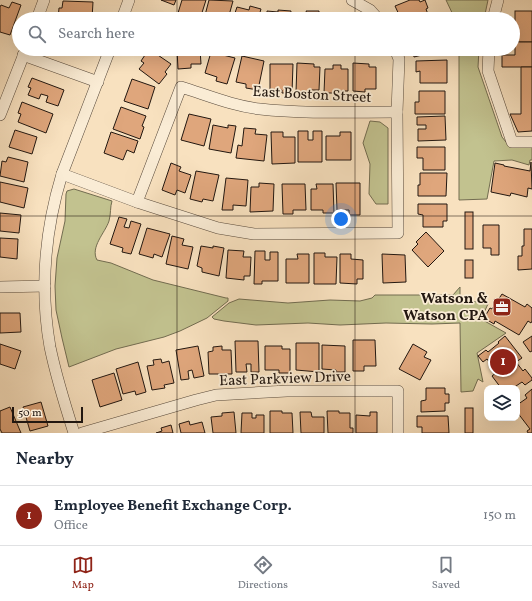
<!DOCTYPE html>
<style>
:root{--surface:#fff;--page:#f2f2f3;--text:#1f2937;--muted:#747a83;--line:#e0e1e3;--accent:#8f2418}
body{margin:0;font-family:Vollkorn,serif;background:var(--page);color:var(--text)}
.controls{position:absolute;right:12px;bottom:12px;display:grid;overflow:hidden;border-radius:8px;box-shadow:0 4px 16px #0002}
.controls button{width:36px;height:36px;display:grid;place-items:center;padding:0;border:0;border-bottom:1px solid var(--line);background:var(--surface);color:var(--text);font:20px sans-serif}
.scale{position:absolute;left:12px;bottom:10px;width:71px;box-sizing:border-box;padding-left:4px;border:2px solid #221710;border-top:0;font-size:11px;line-height:14px;white-space:nowrap;color:#221710;-webkit-text-stroke:3px #faecd5;paint-order:stroke}
.you{position:absolute;left:341px;top:219px;width:14px;height:14px;margin:-10px;border:3px solid #fff;border-radius:50%;background:#1a73e8;box-shadow:0 0 0 6px #1a73e833}
.badge{display:grid;place-items:center;width:26px;height:26px;border-radius:50%;background:var(--accent);color:#fff;font-size:13px;font-weight:700}
.pin{position:absolute;translate:-50% -50%;border:2px solid #fff;box-shadow:0 1px 4px #0006}
.list{margin:0;padding:0;list-style:none}
h2{display:flex;justify-content:space-between;align-items:center;height:52px;margin:0;padding:0 16px;font-size:17px}
h2 small{font-size:13px;font-weight:400;color:var(--muted)}
.list li{display:grid;grid-template-columns:26px 1fr auto;gap:12px;align-items:center;box-sizing:border-box;height:60px;padding:0 16px;border-top:1px solid var(--line)}
.list b{display:block;font-size:15px;white-space:nowrap}
.list p{margin:0;font-size:13px;white-space:nowrap;color:var(--muted)}
.list em{font-size:13px;font-style:normal;color:var(--muted)}
.icon{flex:none;width:22px;height:22px;fill:none;stroke:currentColor;stroke-width:2;stroke-linecap:round;stroke-linejoin:round}
.map{position:relative;flex:none;width:532px;height:433px;overflow:hidden}
.search{position:absolute;background:var(--surface);box-shadow:0 4px 16px #0002;left:12px;right:12px;top:12px;height:44px;display:flex;align-items:center;gap:10px;box-sizing:border-box;padding:0 14px;border-radius:22px;color:var(--muted);font-size:15px}
.sheet{height:112px;background:var(--surface)}
nav{display:flex;justify-content:space-around;align-items:center;box-sizing:border-box;height:56px;border-top:1px solid var(--line);background:var(--surface);font-size:11px;color:var(--muted)}
nav a{display:grid;justify-items:center;gap:2px}
nav .on{color:var(--accent)}
.map>svg:first-child{display:block}
.green{fill:#c2c28f;stroke:#726c50}
.building{fill:#dfa67c;stroke:#221710}
.lines{fill:none;stroke-linecap:round;stroke-linejoin:round}
.minor-casing{stroke:#584a3c;stroke-width:12}
.minor{stroke:#faecd5;stroke-width:11}
.grid{fill:none;stroke:#221710;stroke-width:1;stroke-opacity:0.55}
.labels{text-anchor:middle;stroke-width:3.5;stroke-linejoin:round;paint-order:stroke}
.street-label{font-size:15px;fill:#221710;stroke:#faecd5}
.poi-label{font-size:15px;font-weight:bold;fill:#221710;stroke:#faecd5;text-anchor:end}
</style>
<div class="map">
<svg width="532" height="433" viewBox="0 0 532 433">
<rect width="100%" height="100%" fill="#f8e1bf"/>
<filter id="stains"><feTurbulence type="fractalNoise" baseFrequency=".005" numOctaves="4"/><feColorMatrix values="0 0 0 0 .2 0 0 0 0 .09 0 0 0 0 .02 0 0 0 .5 -.17"/></filter>
<radialGradient id="worn" r=".72"><stop offset=".6" stop-color="#630" stop-opacity="0"/><stop offset="1" stop-color="#630" stop-opacity=".3"/></radialGradient>
<!-- green -->
<g class="green">
<polygon points="446,0 488,0 484,19 455,19"/>
<polygon points="459,49 479,49 478,67 502,137 510,147 532,147 532,160 530,160 529,165 512,160 494,161 487,199 459,200"/>
<polygon points="370,121 380,122 388,128 388,204 376,204 369,194 370,164 363,143"/>
<path d="M 74,189 L 112,201 C 110,207 111,214 109,221 C 105,233 90,247 97,260 L 111,263 L 153,280 L 226,298 L 228,298 L 228,301 L 207,318 L 180,331 L 164,337 L 116,349 L 69,367 L 62,338 L 56,310 L 55,286 L 57,258 L 65,221 L 66,194 L 67,191 Z"/>
<polygon points="460,287 460,299 488,304 481,319 506,333 477,353 483,382 478,379 473,391 461,392 460,323 432,324 386,323 340,325 308,323 256,325 224,321 214,319 212,317 229,303 239,299 288,303 330,300 360,301 372,298 375,295 453,295"/>
</g>
<!-- building -->
<g class="building">
<polygon points="161,0 176,0 174,5"/>
<polygon points="182,0 206,0 200,19 178,13"/>
<polygon points="209,0 233,1 228,19 204,19"/>
<polygon points="410,0 419,0 420,2 425,0 428,8 426,9 429,17 423,19 409,19 407,16 401,19 395,6"/>
<polygon points="63,1 93,2 92,19 58,19 59,8 62,8"/>
<polygon points="12,2 21,5 10,35 0,32 0,7 1,5 9,8"/>
<polygon points="250,6 261,9 258,19 233,19 237,7 249,10"/>
<polygon points="278,10 291,11 290,19 267,19 267,11 278,12"/>
<polygon points="306,11 319,11 319,19 296,19 296,14 307,14"/>
<rect x="515" y="11" width="17" height="31"/>
<polygon points="345,16 345,19 336,19 336,17"/>
<polygon points="515,42 532,42 532,67 502,67 502,55 515,55"/>
<polygon points="149,49 171,64 165,72 167,74 159,84 139,69 144,63 141,61"/>
<polygon points="177,49 200,49 201,64 191,64 191,68 178,69"/>
<polygon points="412,49 438,49 438,51 414,57"/>
<polygon points="211,52 235,58 227,84 216,81 217,77 205,73"/>
<polygon points="242,56 264,61 258,90 246,88 246,84 236,82"/>
<polygon points="447,60 447,83 420,83 420,71 416,72 416,61"/>
<polygon points="297,63 314,64 314,67 320,67 319,90 309,90 309,92 296,92"/>
<polygon points="353,63 369,64 369,67 376,67 376,89 365,89 365,92 353,91"/>
<polygon points="270,64 293,64 292,93 282,93 282,90 270,89"/>
<polygon points="333,65 341,65 341,69 348,69 348,91 337,91 337,93 324,93 325,69 333,69"/>
<polygon points="521,67 532,67 532,131 518,132 510,114 521,114"/>
<polygon points="32,78 64,90 58,106 46,102 48,96 41,94 39,99 28,95 31,88 28,87"/>
<polygon points="132,79 155,87 148,109 124,101"/>
<polygon points="419,91 445,91 445,114 415,114 415,102 419,102"/>
<polygon points="22,102 53,114 46,133 18,122 21,114 18,113"/>
<polygon points="121,107 146,116 142,126 144,127 140,139 113,129"/>
<polygon points="189,114 211,119 204,146 181,140"/>
<polygon points="445,116 446,140 418,141 418,129 426,129 426,125 417,125 417,117"/>
<polygon points="213,125 228,128 228,125 236,126 231,153 209,149"/>
<polygon points="244,128 256,129 255,134 267,135 264,161 236,158 238,145 242,146"/>
<polygon points="15,130 37,137 32,154 9,147"/>
<polygon points="298,131 308,131 308,140 313,140 313,131 322,131 322,162 298,162"/>
<polygon points="111,132 138,141 134,153 127,150 123,160 104,153"/>
<polygon points="271,132 283,132 283,137 295,137 295,163 272,164"/>
<polygon points="340,132 351,132 351,160 326,160 326,136 340,136"/>
<polygon points="417,147 445,147 445,170 423,170 423,158 417,158"/>
<polygon points="8,157 28,162 24,182 0,176 2,161 6,162"/>
<polygon points="531,162 532,189 528,188 527,197 511,193 510,196 491,192 495,163 504,165 504,166 530,171"/>
<polygon points="171,163 181,167 179,171 191,175 185,193 177,190 175,195 162,190"/>
<polygon points="196,171 219,175 213,201 203,199 202,202 190,199"/>
<polygon points="420,173 447,173 446,196 418,196 418,185 420,185"/>
<polygon points="226,178 248,180 246,206 233,205 233,210 222,210"/>
<polygon points="0,182 28,188 24,208 0,202"/>
<polygon points="259,183 274,184 273,211 250,212 251,187 259,187"/>
<polygon points="336,183 360,183 360,215 349,215 349,210 337,210"/>
<polygon points="282,184 305,184 306,210 293,210 293,214 283,214"/>
<polygon points="316,184 333,184 334,213 323,213 323,210 311,210 311,189 317,189"/>
<polygon points="418,204 447,204 447,221 443,221 443,227 423,227 423,215 418,214"/>
<rect x="465" y="212" width="8" height="37"/>
<polygon points="0,213 21,215 19,233 0,231"/>
<polygon points="119,217 127,219 124,227 129,228 131,221 141,224 131,254 122,252 123,248 110,244"/>
<polygon points="483,225 499,225 499,255 491,255 491,248 483,248"/>
<polygon points="147,228 170,234 162,257 154,254 153,258 139,254"/>
<polygon points="524,229 532,229 532,269 518,270 518,256 522,256 522,246 524,246"/>
<polygon points="426,232 444,251 428,267 412,250 418,244 416,242"/>
<polygon points="172,236 184,239 182,245 193,247 188,269 166,264"/>
<polygon points="0,238 18,239 17,259 0,257"/>
<polygon points="201,246 213,248 213,246 224,248 219,276 202,272 202,268 197,266"/>
<polygon points="228,250 244,251 243,257 251,257 250,276 244,276 244,280 226,278"/>
<polygon points="255,251 265,251 265,260 270,260 270,252 278,252 278,281 262,281 262,284 254,284"/>
<polygon points="314,253 325,253 325,257 337,257 336,284 314,284"/>
<polygon points="297,254 309,254 309,283 286,283 286,259 298,259"/>
<polygon points="340,254 351,254 351,259 363,260 363,279 357,279 357,284 340,283"/>
<polygon points="382,254 405,255 406,282 383,283"/>
<rect x="465" y="260" width="8" height="18"/>
<polygon points="502,294 525,307 527,304 532,308 532,321 531,323 528,321 519,335 495,321 494,324 484,318 490,308 492,309"/>
<polygon points="0,313 20,313 21,332 0,333"/>
<polygon points="505,336 522,358 516,362 523,371 525,369 532,378 532,380 525,385 522,382 513,388 501,388 492,376 497,372 487,359 483,362 478,356 486,350 488,352 499,343 498,342"/>
<polygon points="532,336 532,351 530,352 523,342"/>
<polygon points="353,340 375,340 376,366 364,366 364,371 353,371"/>
<polygon points="235,341 258,341 259,372 251,372 251,364 246,364 247,372 236,372"/>
<polygon points="296,343 319,343 319,372 296,370"/>
<polygon points="0,344 21,351 15,369 0,364"/>
<polygon points="413,344 427,352 424,357 431,360 420,380 399,369"/>
<polygon points="322,345 345,346 345,372 336,372 336,370 322,369"/>
<polygon points="198,346 204,376 194,378 192,370 188,371 189,379 181,380 176,350"/>
<polygon points="222,346 222,350 231,350 232,374 209,374 208,352 213,351 213,347"/>
<polygon points="265,346 282,346 282,349 290,349 290,373 279,373 279,370 265,370"/>
<polygon points="161,359 162,363 169,361 174,383 164,385 165,388 152,390 147,366 154,365 153,360"/>
<polygon points="138,362 146,392 136,395 135,391 123,394 116,369"/>
<polygon points="114,373 122,400 100,407 92,380"/>
<polygon points="426,388 445,388 445,394 449,394 449,403 445,403 445,411 421,412 421,401 426,400"/>
<polygon points="532,389 532,433 528,433 527,431 530,429 517,412 517,405 527,398 525,395"/>
<polygon points="41,402 48,426 30,431 23,407"/>
<polygon points="10,407 21,433 2,433 0,429 0,411"/>
<rect x="465" y="408" width="8" height="25"/>
<polygon points="270,411 282,411 282,413 292,413 293,433 270,433"/>
<polygon points="327,411 339,411 339,413 350,413 350,428 353,428 353,433 328,433"/>
<polygon points="234,412 236,433 213,433 211,417 222,416 222,413"/>
<polygon points="300,412 311,412 312,417 324,417 324,433 301,433"/>
<polygon points="370,412 377,412 377,433 356,433 356,415 370,416"/>
<polygon points="242,413 252,413 252,418 256,418 256,415 264,415 264,433 241,433"/>
<polygon points="417,416 448,416 449,433 422,433 422,427 417,427"/>
<polygon points="189,421 190,425 202,422 205,433 181,433 179,424"/>
<polygon points="171,425 173,433 156,433 162,431 161,428"/>
</g>
<g class="lines">
<defs>
<g id="minor">
<polyline points="352,0 370,10 378,19"/>
<polyline points="37,19 44,0"/>
<polyline points="122,19 129,0"/>
<polyline points="493,19 498,0"/>
<polyline points="489,49 488,71 512,142 532,142"/>
<polyline points="23,55 98,82"/>
<polyline points="0,115 26,49"/>
<polyline points="62,174 137,202 218,228 254,234 398,233 397,112 399,59 395,49"/>
<path d="M 137,202 L 181,87 C 207,95 233,106 260,109 C 305,114 352,112 397,112"/>
<polyline points="0,287 45,286"/>
<path d="M 74,433 C 65,405 56,376 50,347 C 40,290 45,230 62,174 L 110,49"/>
<polyline points="82,433 196,400 216,395 287,391 398,391 398,433"/>
</g>
</defs>
<!-- minor casing -->
<use href="#minor" class="minor-casing"/>
<!-- minor -->
<use href="#minor" class="minor"/>
</g>
<!-- grid -->
<path class="grid" d="M 177,0 L 177,19M 355,0 L 355,19M 177,49 L 177,433M 355,49 L 355,433M 0,216 L 532,216"/>
<!-- icons -->
<defs>
<symbol id="office-square" viewBox="-11 -11 22 22"><rect x="-9" y="-9" width="18" height="18" rx="4" fill="#8f2418" stroke="#faecd5"/><path d="M-6-3h4V-5.5h4V-3h4V5H-6ZM-1-4.5V-3h2v-1.5ZM-6 0V1H6V0Z" fill="#fff"/></symbol>
</defs>
<g fill-rule="evenodd">
<use href="#office-square" x="491" y="296" width="22" height="22"/>
</g>
<g class="labels">
<!-- street labels -->
<g class="street-label">
<text transform="translate(312 94) rotate(3)" y="5">East Boston Street</text>
<text transform="translate(285 378) rotate(-2)" y="5">East Parkview Drive</text>
</g>
<!-- poi labels -->
<g class="poi-label">
<text x="488" y="303">Watson &amp;<tspan x="488" dy="17">Watson CPA</tspan></text>
</g>
</g>
<rect width="100%" height="100%" filter="url(#stains)"/>
<rect width="100%" height="100%" fill="url(#worn)"/>
</svg>
<div class="controls">
<button><svg class="icon" aria-label="layers" viewBox="0 0 24 24"><path d="M12 4l9 5-9 5-9-5zM3 14l9 5 9-5"/></svg></button>
</div>
<div class="scale">50 m</div>
<div class="you"></div>
<div class="pin badge" style="left:503px;top:362px">1</div>
<div class="search"><svg class="icon" aria-label="search" viewBox="0 0 24 24"><circle cx="10" cy="10" r="6"/><path d="M15 15l6 6"/></svg>Search here</div>
</div>
<section class="sheet">
<h2>Nearby<small></small></h2>
<ul class="list">
<li><span class="badge">1</span><div><b>Employee Benefit Exchange Corp.</b><p>Office</p></div><em>150 m</em></li>
</ul>
</section>
<nav>
<a class="on"><svg class="icon" aria-label="map" viewBox="0 0 24 24"><path d="M3 6l6-2 6 2 6-2v14l-6 2-6-2-6 2zM9 4v14M15 6v14"/></svg>Map</a>
<a><svg class="icon" aria-label="directions" viewBox="0 0 24 24"><path d="M12 3l9 9-9 9-9-9zM9 14v-3h6M13 9l2 2-2 2"/></svg>Directions</a>
<a><svg class="icon" aria-label="saved" viewBox="0 0 24 24"><path d="M7 4h10v16l-5-4-5 4z"/></svg>Saved</a>
</nav>
